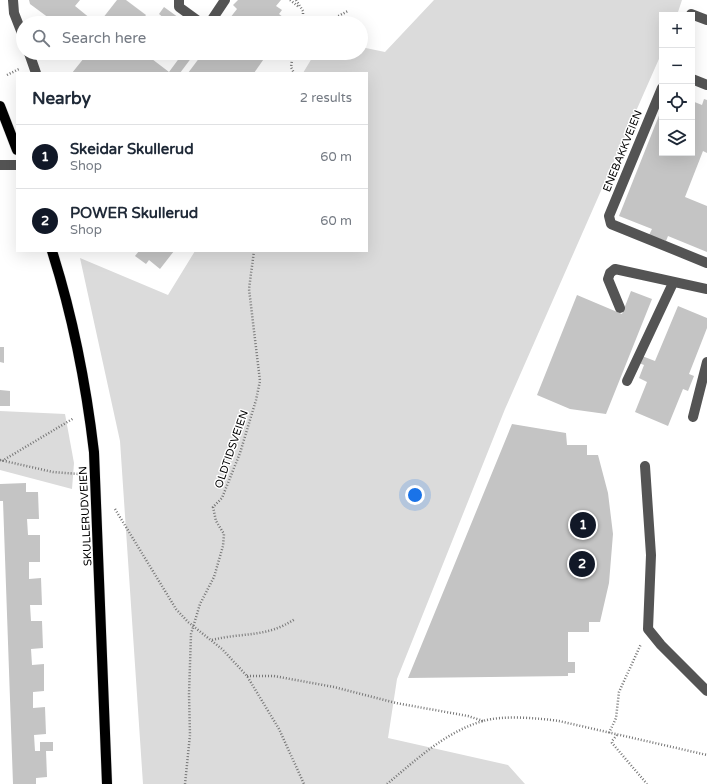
<!DOCTYPE html>
<meta charset="utf-8">
<style>
:root{--surface:#fff;--page:#f6f6f7;--text:#1f2937;--muted:#747a83;--line:#e0e1e3;--accent:#111827}
body{margin:0;font-family:"Varela Round",sans-serif;background:var(--page);color:var(--text)}
.controls{position:absolute;right:12px;top:12px;display:grid;overflow:hidden;border-radius:0px;box-shadow:0 4px 16px #0002}
.controls button{width:36px;height:36px;display:grid;place-items:center;padding:0;border:0;border-bottom:1px solid var(--line);background:var(--surface);color:var(--text);font:20px sans-serif}
.you{position:absolute;left:415px;top:495px;width:14px;height:14px;margin:-10px;border:3px solid #fff;border-radius:50%;background:#1a73e8;box-shadow:0 0 0 6px #1a73e833}
.badge{display:grid;place-items:center;width:26px;height:26px;border-radius:50%;background:var(--accent);color:#fff;font-size:13px;font-weight:700}
.pin{position:absolute;translate:-50% -50%;border:2px solid #fff;box-shadow:0 1px 4px #0006}
.list{margin:0;padding:0;list-style:none}
h2{display:flex;justify-content:space-between;align-items:center;height:52px;margin:0;padding:0 16px;font-size:17px}
h2 small{font-size:13px;font-weight:400;color:var(--muted)}
.list li{display:grid;grid-template-columns:26px 1fr auto;gap:12px;align-items:center;box-sizing:border-box;height:64px;padding:0 16px;border-top:1px solid var(--line)}
.list b{display:block;font-size:15px;white-space:nowrap}
.list p{margin:0;font-size:13px;white-space:nowrap;color:var(--muted)}
.list em{font-size:13px;font-style:normal;color:var(--muted)}
.icon{flex:none;width:22px;height:22px;fill:none;stroke:currentColor;stroke-width:2;stroke-linecap:round;stroke-linejoin:round}
.map{position:relative;flex:none;width:707px;height:784px;overflow:hidden}
.search{position:absolute;background:var(--surface);box-shadow:0 4px 16px #0002;left:16px;top:16px;width:352px;height:44px;display:flex;align-items:center;gap:10px;box-sizing:border-box;padding:0 14px;border-radius:22px;color:var(--muted);font-size:15px}
.panel{position:absolute;background:var(--surface);box-shadow:0 4px 16px #0002;left:16px;top:72px;width:352px;height:180px;border-radius:0px}
.map>svg:first-child{display:block}
.green{fill:#dbdbdb}
.building{fill:#c4c4c4}
.lines{fill:none;stroke-linecap:round;stroke-linejoin:round}
.major-casing{stroke:#dbdbdb;stroke-width:11}
.path{stroke:#767676;stroke-width:2.5;stroke-dasharray:1 2;stroke-linecap:butt}
.minor{stroke:#545454;stroke-width:10}
.major{stroke:#000;stroke-width:10}
.labels{text-anchor:middle;stroke-width:3;stroke-linejoin:round;paint-order:stroke}
.street-label{font-size:11px;fill:#000;stroke:#fff}
</style>
<div class="map">
<svg width="707" height="784" viewBox="0 0 707 784">
<rect width="100%" height="100%" fill="#fff"/>
<!-- green -->
<g class="green">
<polygon points="434,0 682,0 677,15 662,15 662,52 505,409 397,679 388,738 508,765 525,784 143,784 120,441 80,258 168,295 195,251 367,251 367,73 303,73 315,53 361,53 361,47 385,52"/>
<polygon points="0,411 65,414 74,463 72,489 0,470"/>
</g>
<!-- building -->
<g class="building">
<polygon points="29,0 80,0 75,6 96,23 52,23 53,21 30,4"/>
<polygon points="117,0 126,0 146,15 140,23 99,23"/>
<polygon points="238,0 281,0 276,6 282,10 279,14 291,23 226,23 237,9 233,5"/>
<polygon points="164,7 186,23 170,23 159,14"/>
<polygon points="88,53 157,53 152,59 169,72 183,53 195,53 180,73 72,73"/>
<polygon points="203,53 268,53 254,73 188,73"/>
<polygon points="704,99 707,100 707,153 703,151 685,197 707,206 707,252 668,236 666,241 649,235 652,229 619,216 662,108 662,153 692,153 692,101 702,105"/>
<polygon points="139,251 174,251 160,269 149,260 146,264 135,256"/>
<polygon points="631,291 652,299 606,414 570,409 537,395 577,295 622,314"/>
<polygon points="678,306 707,318 707,328 689,374 694,376 688,391 683,389 668,426 635,412 647,382 639,378 644,365 639,363 642,356 655,361"/>
<polygon points="0,347 4,347 4,363 0,362"/>
<polygon points="0,390 10,391 10,406 0,406"/>
<polygon points="512,424 566,433 567,445 587,445 587,455 598,455 608,493 613,534 609,583 600,622 589,622 589,632 568,632 568,662 575,662 575,673 568,673 568,676 408,678"/>
<polygon points="26,483 26,492 38,492 39,519 27,519 28,535 40,535 40,562 29,562 29,579 41,578 42,605 30,605 31,621 42,621 43,648 31,649 32,665 44,664 44,691 33,692 33,708 45,707 46,734 34,735 35,751 40,751 40,742 53,742 53,751 46,751 47,777 36,778 36,784 13,784 3,501 0,501 0,484"/>
</g>
<g class="lines">
<defs>
<g id="major">
<polyline points="0,106 17,150"/>
<path d="M 52,251 C 73,317 86,384 94,452 L 107,784"/>
</g>
</defs>
<!-- major casing -->
<use href="#major" class="major-casing"/>
<!-- path -->
<g class="path">
<polyline points="290,0 299,7"/>
<polyline points="296,0 303,11 303,23"/>
<polyline points="325,23 348,11"/>
<polyline points="293,53 291,67 294,73"/>
<polyline points="7,75 19,69"/>
<polyline points="0,460 53,472 79,474"/>
<polyline points="2,461 74,418"/>
<polyline points="115,509 176,609 188,622 222,649 247,676 279,729 304,784"/>
<path d="M 212,640 C 244,632 266,638 295,619"/>
<polyline points="247,676 274,676 334,687 396,703 468,716 483,721"/>
<polyline points="609,733 616,718 619,692 641,644"/>
<polyline points="617,735 612,741 612,743 647,784"/>
<polyline points="185,784 190,735 189,694 191,634 200,604 214,577 223,546 224,534 216,521 213,507 222,498 240,453 256,400 260,381 249,289 254,251"/>
<path d="M 387,784 C 416,760 445,732 483,721 C 503,715 538,718 559,721 L 707,755"/>
</g>
<!-- minor -->
<g class="minor">
<polyline points="13,0 14,13 23,36"/>
<polyline points="179,0 179,7 201,23 211,21 225,0"/>
<polyline points="691,14 707,20"/>
<polyline points="29,53 36,73"/>
<polyline points="692,79 707,85"/>
<polyline points="662,88 609,216 611,224 707,263"/>
<polyline points="0,165 17,165"/>
<polyline points="620,308 608,279 610,273 615,269 707,289"/>
<polyline points="627,381 673,283"/>
<polyline points="693,417 707,362"/>
<polyline points="645,466 651,555 648,629 661,645 707,691"/>
</g>
<!-- major -->
<use href="#major" class="major"/>
</g>
<g class="labels">
<!-- street labels -->
<g class="street-label">
<text transform="translate(622 151) rotate(-68)" y="4">ENEBAKKVEIEN</text>
<text transform="translate(231 449) rotate(-71)" y="4">OLDTIDSVEIEN</text>
<text transform="translate(85 516) rotate(-93)" y="4">SKULLERUDVEIEN</text>
</g>
</g>
</svg>
<div class="controls">
<button>+</button>
<button>−</button>
<button><svg class="icon" aria-label="locate" viewBox="0 0 24 24"><circle cx="12" cy="12" r="6"/><path d="M12 2v4M12 18v4M2 12h4M18 12h4"/></svg></button>
<button><svg class="icon" aria-label="layers" viewBox="0 0 24 24"><path d="M12 4l9 5-9 5-9-5zM3 14l9 5 9-5"/></svg></button>
</div>
<div class="you"></div>
<div class="pin badge" style="left:583px;top:525px">1</div>
<div class="pin badge" style="left:582px;top:564px">2</div>
<div class="search"><svg class="icon" aria-label="search" viewBox="0 0 24 24"><circle cx="10" cy="10" r="6"/><path d="M15 15l6 6"/></svg>Search here</div>
<section class="panel">
<h2>Nearby<small>2 results</small></h2>
<ul class="list">
<li><span class="badge">1</span><div><b>Skeidar Skullerud</b><p>Shop</p></div><em>60 m</em></li>
<li><span class="badge">2</span><div><b>POWER Skullerud</b><p>Shop</p></div><em>60 m</em></li>
</ul>
</section>
</div>
